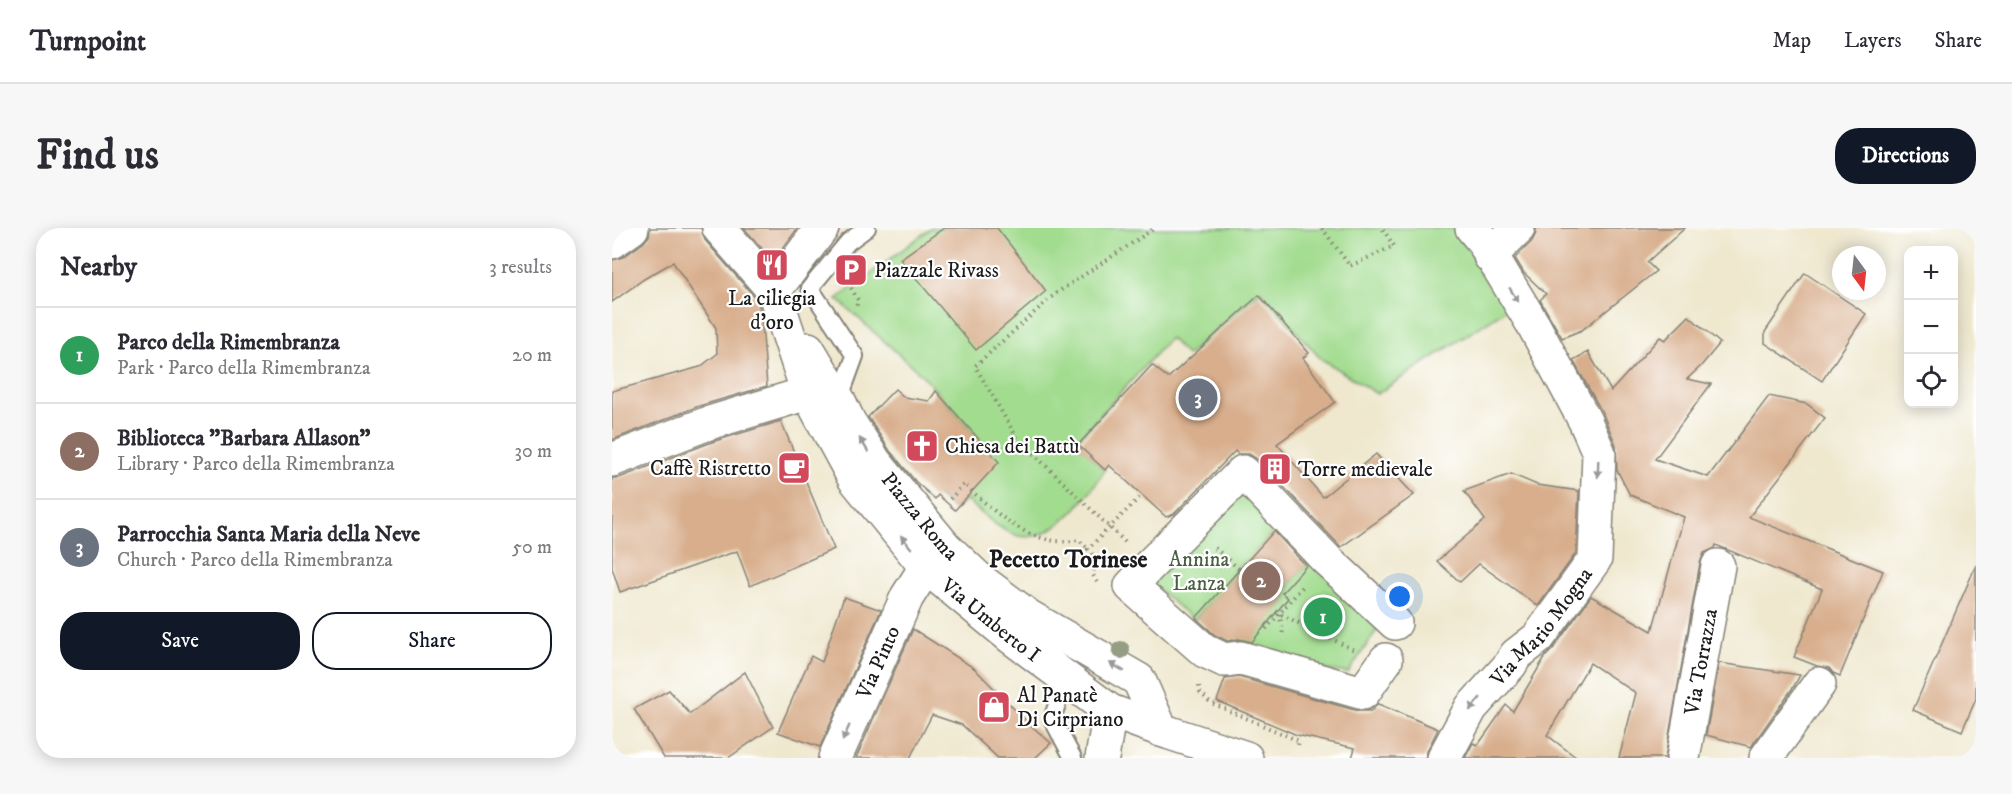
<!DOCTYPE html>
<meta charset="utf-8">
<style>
:root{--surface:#fff;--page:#f7f7f7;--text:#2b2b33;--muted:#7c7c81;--line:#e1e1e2;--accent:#111827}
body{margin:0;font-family:"IM FELL DW Pica",serif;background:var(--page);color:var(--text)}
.controls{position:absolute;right:18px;top:18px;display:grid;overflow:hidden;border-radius:12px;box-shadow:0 3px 15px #0003}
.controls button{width:54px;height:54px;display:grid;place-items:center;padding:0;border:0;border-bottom:2px solid var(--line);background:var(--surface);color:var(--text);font:30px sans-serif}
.compass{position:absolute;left:1220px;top:18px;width:54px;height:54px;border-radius:50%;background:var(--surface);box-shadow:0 3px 15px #0003;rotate:165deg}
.you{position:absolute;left:788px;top:369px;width:21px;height:21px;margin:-15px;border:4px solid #fff;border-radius:50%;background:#1a73e8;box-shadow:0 0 0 9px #1a73e833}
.badge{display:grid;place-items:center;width:39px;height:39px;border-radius:50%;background:var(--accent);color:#fff;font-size:20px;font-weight:700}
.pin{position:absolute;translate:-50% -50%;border:3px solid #fff;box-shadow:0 2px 6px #0006}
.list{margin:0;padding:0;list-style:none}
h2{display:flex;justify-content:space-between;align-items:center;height:78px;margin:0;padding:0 24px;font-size:26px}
h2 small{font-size:20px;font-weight:400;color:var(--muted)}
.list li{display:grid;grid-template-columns:39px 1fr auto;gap:18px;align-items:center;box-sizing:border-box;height:96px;padding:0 24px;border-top:2px solid var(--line)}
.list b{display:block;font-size:22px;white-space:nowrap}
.list p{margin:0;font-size:20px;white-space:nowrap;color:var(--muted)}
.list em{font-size:20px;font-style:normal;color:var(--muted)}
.actions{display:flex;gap:12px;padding:18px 24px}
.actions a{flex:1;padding:14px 0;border:2px solid var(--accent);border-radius:24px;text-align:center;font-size:21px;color:var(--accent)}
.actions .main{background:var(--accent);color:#fff}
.icon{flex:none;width:33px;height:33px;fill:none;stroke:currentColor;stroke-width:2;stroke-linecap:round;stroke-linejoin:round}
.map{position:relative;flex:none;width:1364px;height:530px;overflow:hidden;border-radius:24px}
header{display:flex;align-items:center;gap:36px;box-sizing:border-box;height:84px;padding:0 30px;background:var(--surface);border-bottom:2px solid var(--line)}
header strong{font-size:28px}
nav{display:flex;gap:33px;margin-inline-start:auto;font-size:21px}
.intro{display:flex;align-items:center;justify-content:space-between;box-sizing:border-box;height:144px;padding:0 36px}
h1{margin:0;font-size:42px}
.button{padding:15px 27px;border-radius:24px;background:var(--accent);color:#fff;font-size:21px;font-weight:700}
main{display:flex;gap:36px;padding:0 36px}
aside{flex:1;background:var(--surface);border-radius:24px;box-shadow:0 3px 15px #0003}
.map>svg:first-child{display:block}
.green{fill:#a2dc8f;stroke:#5f7c56;stroke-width:1.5}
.building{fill:#d8ae8c}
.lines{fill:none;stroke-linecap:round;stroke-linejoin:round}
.lane-casing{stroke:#868276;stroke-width:20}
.street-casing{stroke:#868276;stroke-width:36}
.path{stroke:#868276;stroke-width:4;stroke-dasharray:1.5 4.5;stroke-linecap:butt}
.lane{stroke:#fff;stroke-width:16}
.street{stroke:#fff;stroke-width:33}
.tree{fill:#959d83}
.oneway{fill:#999}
.labels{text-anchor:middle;stroke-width:4.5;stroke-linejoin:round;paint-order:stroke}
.poi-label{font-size:21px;fill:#1c1c1c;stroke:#fff;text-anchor:start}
.street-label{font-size:21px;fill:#1c1c1c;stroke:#fff}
.park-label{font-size:21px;fill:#4b5f44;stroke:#fff}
.quarter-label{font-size:24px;font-weight:bold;fill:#1c1c1c;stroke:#fff}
</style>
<header>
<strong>Turnpoint</strong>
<nav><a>Map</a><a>Layers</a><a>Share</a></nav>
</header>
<div class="intro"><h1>Find us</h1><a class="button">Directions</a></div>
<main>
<aside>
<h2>Nearby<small>3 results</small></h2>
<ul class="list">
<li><span class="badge" style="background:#2e9e5b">1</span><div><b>Parco della Rimembranza</b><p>Park · Parco della Rimembranza</p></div><em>20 m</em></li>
<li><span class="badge" style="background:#8d6e63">2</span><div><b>Biblioteca &quot;Barbara Allason&quot;</b><p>Library · Parco della Rimembranza</p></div><em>30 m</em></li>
<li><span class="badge" style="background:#6b7280">3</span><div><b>Parrocchia Santa Maria della Neve</b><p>Church · Parco della Rimembranza</p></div><em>50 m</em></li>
</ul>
<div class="actions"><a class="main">Save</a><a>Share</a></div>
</aside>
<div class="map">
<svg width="1364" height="530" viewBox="0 0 1364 530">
<rect width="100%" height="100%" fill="#fff"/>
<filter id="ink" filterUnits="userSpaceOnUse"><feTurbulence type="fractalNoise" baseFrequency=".0167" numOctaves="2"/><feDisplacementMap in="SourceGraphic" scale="12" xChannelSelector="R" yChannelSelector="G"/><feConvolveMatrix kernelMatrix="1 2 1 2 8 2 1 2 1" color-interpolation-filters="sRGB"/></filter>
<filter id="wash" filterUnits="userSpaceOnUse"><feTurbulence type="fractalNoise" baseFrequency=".008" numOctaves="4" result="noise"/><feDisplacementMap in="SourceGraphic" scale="24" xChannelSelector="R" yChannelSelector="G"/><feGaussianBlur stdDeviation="1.35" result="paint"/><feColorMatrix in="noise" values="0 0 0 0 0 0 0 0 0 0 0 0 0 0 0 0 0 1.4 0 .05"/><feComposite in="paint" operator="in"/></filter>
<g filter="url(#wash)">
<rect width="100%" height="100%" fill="#efe8cf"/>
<!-- green -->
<g class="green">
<path d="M 319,0 L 840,0 L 877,47 L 898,79 L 765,166 L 708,130 L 648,63 L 575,128 L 558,110 L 464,214 L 493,242 C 475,270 437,323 398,305 C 381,297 368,283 354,272 L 343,282 L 326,268 L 370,215 L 311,148 L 225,71 Z"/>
<polygon points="630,255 671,293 582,392 537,354"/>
<polygon points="704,326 769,396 736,445 613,429 641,395 675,370 670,365"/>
</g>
<g id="blocks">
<!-- building -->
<g class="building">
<polygon points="38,0 89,0 93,12 145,72 149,84 155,158 87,178 0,212 0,163 88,139 105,126 104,100 61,34 32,51 0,74 0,32 11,29 31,15 37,8"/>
<polygon points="132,0 186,0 161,33"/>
<polygon points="332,0 385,0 434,63 364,122 288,31"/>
<polygon points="924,0 1073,0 1035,34 1044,43 970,102 950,110 928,72 934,66 912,45 903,30 920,13 924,5"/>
<polygon points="1193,45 1254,86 1210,153 1153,115 1153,104"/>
<polygon points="647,67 697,125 691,130 723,174 665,216 711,269 764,226 802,267 729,319 645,231 637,226 626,226 623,223 562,286 554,289 497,237 493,242 466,217 540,137 556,150"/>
<polygon points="1077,88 1108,115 1089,138 1075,151 1099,156 1043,231 1096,249 1157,168 1195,176 1213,190 1137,289 1271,343 1228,448 1221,445 1217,440 1205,438 1182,429 1210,361 1104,317 1103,320 1092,325 1088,335 1053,530 1007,530 1024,465 978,435 935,507 965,530 853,530 861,515 866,517 894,477 901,483 933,429 941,421 979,368 1040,403 1072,289 1018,267 1005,242 1004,217 990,184 961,132 976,124 999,163 1048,109 1053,112"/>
<polygon points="283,161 292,169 317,173 324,163 387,234 343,282 326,267 323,271 304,254 278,223 256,189"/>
<polygon points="169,193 222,321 138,358 125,323 8,364 0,340 0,250 7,250 100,214"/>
<polygon points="899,246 925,257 967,263 964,325 926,378 867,336 848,354 825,333 873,292 852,263"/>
<polygon points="662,303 694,338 670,365 676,370 640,414 627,411 615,413 603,407 584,390"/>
<polygon points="1364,337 1364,471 1350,503 1301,482"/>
<polygon points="232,369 269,382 208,519 166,504 199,428 210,434"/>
<polygon points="301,401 362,440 414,493 439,515 423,530 386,530 350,497 320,487 298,530 244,530"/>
<polygon points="1107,435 1188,447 1182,458 1139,519 1094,507"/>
<polygon points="133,444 161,499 116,530 52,530 22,481 57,462 78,486"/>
<polygon points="627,449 746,483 759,483 766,476 826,501 816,521 813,530 740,530 743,520 685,507 605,473 613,451"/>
</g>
</g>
</g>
<g filter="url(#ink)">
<use href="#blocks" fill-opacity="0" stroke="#868276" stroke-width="1.5"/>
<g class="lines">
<defs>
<g id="lane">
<polyline points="227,172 243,128 198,60 236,14 255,0"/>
<polyline points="454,450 440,491 461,530"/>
</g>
<g id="street">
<path id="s1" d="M 107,0 L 162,63 L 196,165 L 242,250 L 314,339 L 399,409 L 498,483 L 558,505 L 634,530"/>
<polyline points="0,14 20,0"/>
<polyline points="878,28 906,0"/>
<polyline points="162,63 210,0"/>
<path id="s2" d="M 196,121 L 227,173 L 237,194 L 263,234 L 333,319 L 368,352 L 416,388 L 527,452 L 549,502"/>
<polyline points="0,232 94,196 196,165"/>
<polyline points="774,432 751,465 629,430 612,432 593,423 519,358 537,338 631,244 714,331 783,395"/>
<path id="s3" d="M 223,530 L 295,369 L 314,339"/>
<polyline points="490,530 498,483"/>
<path id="s4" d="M 832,530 L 859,480 L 898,437 L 904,427 L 926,410 L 983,331 L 987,225 L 973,193 L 922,98 L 870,12 L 860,0"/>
<path id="s5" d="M 1071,530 L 1106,338"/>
<polyline points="1154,530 1207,456"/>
</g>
</defs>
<!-- lane casing -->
<use href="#lane" class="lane-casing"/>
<!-- street casing -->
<use href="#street" class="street-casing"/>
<!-- path -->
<g class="path">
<polyline points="710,0 738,38 782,18 770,0"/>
<polyline points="239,60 246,72 244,80"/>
<path d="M 338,271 L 352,256 C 384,285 420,321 467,312 L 476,321"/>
<polyline points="513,314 405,210 363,138 443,66 543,0"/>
<polyline points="603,320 627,341"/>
<polyline points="485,354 481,347 484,331 476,321 530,267"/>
<polyline points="664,384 742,422"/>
<polyline points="667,386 671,402 670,408"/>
<polyline points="654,401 692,357"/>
<polyline points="587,458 588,464 599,475 687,513 685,521"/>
</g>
<!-- lane -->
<use href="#lane" class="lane"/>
<!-- street -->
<use href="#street" class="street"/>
</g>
<!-- trees -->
<circle class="tree" cx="509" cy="422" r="9"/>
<!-- one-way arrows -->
<defs><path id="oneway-solid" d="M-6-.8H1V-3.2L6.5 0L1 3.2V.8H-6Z" transform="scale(1.5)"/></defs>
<g class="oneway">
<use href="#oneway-solid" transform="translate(902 67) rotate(58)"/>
<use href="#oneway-solid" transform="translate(252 217) rotate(-123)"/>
<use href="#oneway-solid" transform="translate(986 241) rotate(92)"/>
<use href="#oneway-solid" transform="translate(294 314) rotate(-129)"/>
<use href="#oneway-solid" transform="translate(505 439) rotate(-150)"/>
<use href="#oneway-solid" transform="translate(863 476) rotate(130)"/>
<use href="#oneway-solid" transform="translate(234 505) rotate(114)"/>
</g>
</g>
<!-- icons -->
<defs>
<symbol id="restaurant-square" viewBox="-11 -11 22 22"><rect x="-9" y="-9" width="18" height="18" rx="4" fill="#d1495b" stroke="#fff"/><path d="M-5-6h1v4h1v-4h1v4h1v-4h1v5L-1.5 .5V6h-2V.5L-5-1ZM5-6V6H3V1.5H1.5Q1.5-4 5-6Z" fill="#fff"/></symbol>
<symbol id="parking-square" viewBox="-11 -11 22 22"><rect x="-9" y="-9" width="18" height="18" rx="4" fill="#d1495b" stroke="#fff"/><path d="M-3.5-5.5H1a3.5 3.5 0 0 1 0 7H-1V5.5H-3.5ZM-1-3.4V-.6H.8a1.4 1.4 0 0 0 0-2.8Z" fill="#fff"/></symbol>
<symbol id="church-square" viewBox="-11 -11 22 22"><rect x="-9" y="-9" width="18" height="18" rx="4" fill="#d1495b" stroke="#fff"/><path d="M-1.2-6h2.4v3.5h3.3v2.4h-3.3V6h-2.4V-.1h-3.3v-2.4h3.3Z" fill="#fff"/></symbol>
<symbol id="cafe-square" viewBox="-11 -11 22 22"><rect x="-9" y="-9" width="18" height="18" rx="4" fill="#d1495b" stroke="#fff"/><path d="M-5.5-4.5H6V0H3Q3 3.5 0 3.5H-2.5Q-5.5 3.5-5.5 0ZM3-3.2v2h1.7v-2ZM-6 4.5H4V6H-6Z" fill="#fff"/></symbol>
<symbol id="building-square" viewBox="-11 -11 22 22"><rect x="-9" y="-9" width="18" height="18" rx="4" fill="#d1495b" stroke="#fff"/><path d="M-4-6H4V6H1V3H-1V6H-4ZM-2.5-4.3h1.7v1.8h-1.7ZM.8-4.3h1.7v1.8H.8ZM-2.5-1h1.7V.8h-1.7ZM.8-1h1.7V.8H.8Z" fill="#fff"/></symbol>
<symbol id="shop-square" viewBox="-11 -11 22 22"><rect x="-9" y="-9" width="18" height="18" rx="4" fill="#d1495b" stroke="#fff"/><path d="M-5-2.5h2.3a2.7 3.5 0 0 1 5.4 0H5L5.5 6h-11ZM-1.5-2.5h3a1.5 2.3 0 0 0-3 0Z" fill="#fff"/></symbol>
</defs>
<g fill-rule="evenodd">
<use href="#restaurant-square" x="141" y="18" width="38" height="38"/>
<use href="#parking-square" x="220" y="23" width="38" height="38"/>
<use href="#church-square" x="291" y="199" width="38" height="38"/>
<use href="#cafe-square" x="163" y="221" width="38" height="38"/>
<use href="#building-square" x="644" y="222" width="38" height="38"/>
<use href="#shop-square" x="363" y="460" width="38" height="38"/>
</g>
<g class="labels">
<!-- poi labels -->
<g class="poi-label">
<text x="262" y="49">Piazzale Rivass</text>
<text x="160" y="77" text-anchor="middle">La ciliegia<tspan x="160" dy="24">d'oro</tspan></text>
<text x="333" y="225">Chiesa dei Battù</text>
<text x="159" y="247" text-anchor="end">Caffè Ristretto</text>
<text x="686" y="248">Torre medievale</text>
<text x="405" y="474">Al Panatè<tspan x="405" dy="24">Di Cirpriano</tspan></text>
</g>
<!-- street labels -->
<g class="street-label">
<text dy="7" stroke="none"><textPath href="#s2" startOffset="202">Piazza Roma</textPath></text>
<text dy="7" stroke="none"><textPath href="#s1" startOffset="486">Via Umberto I</textPath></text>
<text dy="7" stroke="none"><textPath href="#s4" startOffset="165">Via Mario Mogna</textPath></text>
<text dy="7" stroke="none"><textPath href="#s3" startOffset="105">Via Pinto</textPath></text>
<text dy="7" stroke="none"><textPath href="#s5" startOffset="98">Via Torrazza</textPath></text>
</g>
<!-- park labels -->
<g class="park-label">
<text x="587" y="338">Annina<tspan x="587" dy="24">Lanza</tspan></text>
</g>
<!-- quarter labels -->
<g class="quarter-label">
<text x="456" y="339">Pecetto Torinese</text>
</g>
</g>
</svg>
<div class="controls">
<button>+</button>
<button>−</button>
<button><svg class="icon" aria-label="locate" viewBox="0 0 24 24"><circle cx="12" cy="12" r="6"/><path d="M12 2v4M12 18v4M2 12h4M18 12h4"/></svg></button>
</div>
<svg class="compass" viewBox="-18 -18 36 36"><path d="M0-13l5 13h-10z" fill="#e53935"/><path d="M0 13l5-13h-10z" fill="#7c7c81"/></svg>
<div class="you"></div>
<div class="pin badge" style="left:711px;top:389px;background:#2e9e5b">1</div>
<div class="pin badge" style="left:649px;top:353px;background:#8d6e63">2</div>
<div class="pin badge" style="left:586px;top:170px;background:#6b7280">3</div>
</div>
</main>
